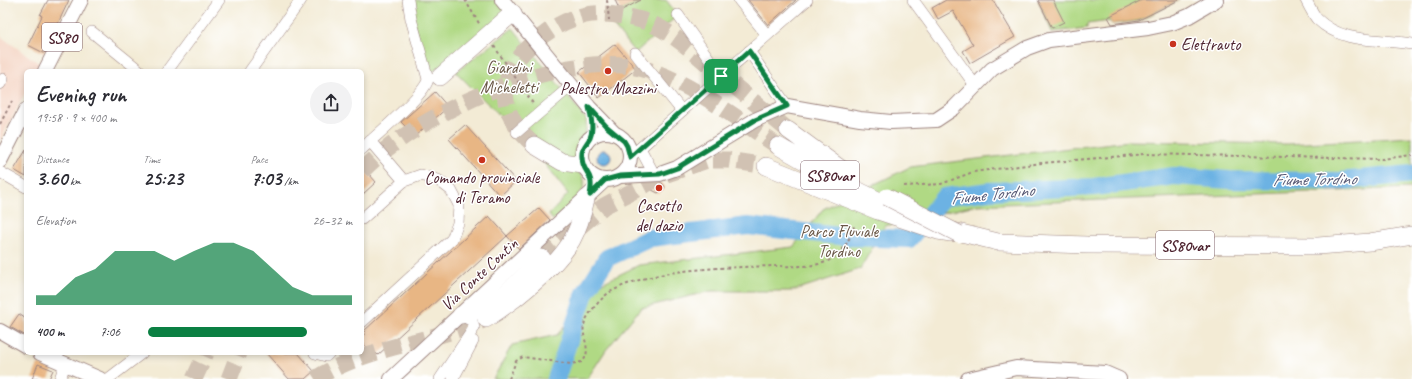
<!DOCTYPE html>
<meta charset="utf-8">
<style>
:root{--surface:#fff;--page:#f2f2f3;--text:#2b2b33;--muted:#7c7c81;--accent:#0b8043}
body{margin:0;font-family:Caveat,sans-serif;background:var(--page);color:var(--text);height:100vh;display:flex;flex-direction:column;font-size:15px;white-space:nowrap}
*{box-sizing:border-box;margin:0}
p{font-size:13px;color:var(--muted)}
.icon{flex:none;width:22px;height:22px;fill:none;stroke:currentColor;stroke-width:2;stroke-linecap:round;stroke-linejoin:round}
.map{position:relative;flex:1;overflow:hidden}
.drawer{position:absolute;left:24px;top:69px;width:340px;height:286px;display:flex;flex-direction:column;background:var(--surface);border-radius:6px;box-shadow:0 2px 6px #0003}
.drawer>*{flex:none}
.pin{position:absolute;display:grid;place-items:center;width:34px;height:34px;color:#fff;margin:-17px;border-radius:8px;box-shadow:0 2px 6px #0006}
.round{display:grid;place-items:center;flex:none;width:42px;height:42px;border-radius:21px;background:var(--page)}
.summary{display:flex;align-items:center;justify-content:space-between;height:68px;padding:0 12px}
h1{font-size:22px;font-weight:800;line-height:30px}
.figures{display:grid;grid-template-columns:repeat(3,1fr);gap:6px;height:68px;padding:4px 12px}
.figures div{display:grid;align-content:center}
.figures b{font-size:20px;font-weight:800}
.figures small{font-size:11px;font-weight:400}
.figures p{font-size:11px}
.chart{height:112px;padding:8px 12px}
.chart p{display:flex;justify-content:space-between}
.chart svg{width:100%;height:72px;margin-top:4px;fill:var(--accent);opacity:.7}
ul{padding:0 12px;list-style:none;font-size:13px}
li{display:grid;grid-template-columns:64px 48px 1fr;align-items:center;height:30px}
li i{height:10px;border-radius:5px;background:var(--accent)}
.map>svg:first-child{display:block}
</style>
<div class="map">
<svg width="1412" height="379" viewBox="0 0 1412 379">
<rect width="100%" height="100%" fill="#fff"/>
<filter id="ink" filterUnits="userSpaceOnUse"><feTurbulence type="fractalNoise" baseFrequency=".025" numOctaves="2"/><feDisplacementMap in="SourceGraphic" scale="8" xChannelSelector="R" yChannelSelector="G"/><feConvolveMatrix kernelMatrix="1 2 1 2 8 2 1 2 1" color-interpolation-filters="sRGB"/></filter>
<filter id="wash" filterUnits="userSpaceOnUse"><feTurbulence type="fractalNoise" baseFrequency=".012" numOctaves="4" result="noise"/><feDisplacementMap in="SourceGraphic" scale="16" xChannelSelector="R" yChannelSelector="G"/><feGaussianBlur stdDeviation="0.9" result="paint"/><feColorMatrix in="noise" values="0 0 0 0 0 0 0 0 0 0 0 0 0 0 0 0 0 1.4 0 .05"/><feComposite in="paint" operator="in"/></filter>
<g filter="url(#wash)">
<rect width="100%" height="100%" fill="#f3ebd5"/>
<path fill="#f4d3c1" d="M0,36L40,64L37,71H26V91L0,141Z"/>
<path fill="#b0d984" stroke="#7d7c58" d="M408,0H502L513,13L427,76Z
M641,0H666L678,15L635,53L609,20L620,11Z
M1038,0H1179L1139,21L1112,24L1110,21L1087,24V28L1052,32Z
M513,28L586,119C588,138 580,136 577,150C576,156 577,164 577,170C599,187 566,209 553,220L549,215L568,194L534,150L456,72Z
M1412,137V188L976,205L885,226L860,269L792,291H711L641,308L606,350L587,379H493L512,345L557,335L600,284L639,265L793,247L823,209L910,167L1129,141L1287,144Z"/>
<path fill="#6cb2e3" stroke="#5b6887" d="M597 157a7 7 0 1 1 14 0a7 7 0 1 1-14 0Z"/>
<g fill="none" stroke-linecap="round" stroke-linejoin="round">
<path stroke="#6cb2e3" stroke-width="18" d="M556,379L585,293L607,258L650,238L748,226L849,237L909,239L944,197L989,191L1094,187L1174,176L1229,180L1340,181L1412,174"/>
</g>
<g id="blocks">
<path fill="#e8b684" d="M48,0H69L44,53L28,45L42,16L40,15Z
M615,0H641L620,11Z
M748,0H796L768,25Z
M946,0H993L1015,37L970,63L963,51L973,45L953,11L938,19L932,8Z
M1038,0H1053L1064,22L1052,28Z
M1142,0H1179L1139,20L1112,24L1108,17Z
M615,44L636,69L599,98L579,72Z
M435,92L448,107L415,136L401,122Z
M465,125L516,181L500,196L449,139Z
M26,150V177L14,170Z
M362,166L376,182L362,195Z
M658,183H662L665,187L663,190L658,193L652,190Z
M539,208L550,220L519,249L507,236Z
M489,216L507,236L378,355L374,351L372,353L362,342V336L366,333L364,331Z
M19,314L26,319V336L10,327Z
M266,353H298L314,371L305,379H289Z
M38,364L53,370L49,379H32Z"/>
</g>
</g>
<g filter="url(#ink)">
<use href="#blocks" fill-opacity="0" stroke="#9e8580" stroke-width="1"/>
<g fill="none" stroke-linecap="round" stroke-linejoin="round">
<path stroke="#d1c2b3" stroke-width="17" stroke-dasharray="17 8" stroke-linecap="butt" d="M534,145C490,108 499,64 545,34C557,25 571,18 586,15C602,12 621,15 637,19C667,26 692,51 715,70C739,90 764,110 788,130
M362,171C416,114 556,51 635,67C683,76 737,119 778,146
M542,258L604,206L664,175L707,160H728L766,166
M194,379L206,353
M229,379L239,353
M315,379C367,346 430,343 486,319"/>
<g stroke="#9e8580" stroke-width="12">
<path id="minor" d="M739,0L767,35
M913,0L975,85
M1306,0C1309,6 1313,14 1317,19C1344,45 1379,38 1412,44
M678,15L721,76
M92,32L140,71
M749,51L787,106
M635,53L682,111
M167,71L219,0
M250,71L301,0
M0,84L3,79
M517,132L572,85
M370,141L404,181
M640,148L654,174
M362,149C375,136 426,94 428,79L411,19L408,0
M630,157L807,0
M0,172L26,187
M362,219L404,181L421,175L438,180L451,190L459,205L458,223L452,239L362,322
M315,353L326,356L329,353
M60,379L65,364
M108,379L142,353
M440,379L474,328L472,321L461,315
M453,379L473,341"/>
</g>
<g stroke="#9e8580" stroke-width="16">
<path id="major" d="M502,0L589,107L615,134
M45,71L81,0
M582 156a24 24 0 1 1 48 0a24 24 0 1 1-48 0Z
M0,161L26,110
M620,176L660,174L677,168L755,120L787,106L860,119L891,122L936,120L954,108L992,69L1027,48L1049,40L1148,28L1172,23L1189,16L1216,0
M0,331L26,346
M40,353L100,379
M391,379L605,180
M968,379L1016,368L1105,373L1119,379"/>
</g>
<g stroke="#9e8580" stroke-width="18">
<path id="highway" d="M440,77L513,13
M788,130L844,171
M534,145L562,162L583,165
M778,146L843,183L900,211
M766,166L878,211L938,231L951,233
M945,229L998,242L1087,245L1318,246L1370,242L1412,235
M461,315C494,311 519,280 542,258
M486,319C513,302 556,268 572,240C579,227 583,213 586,199"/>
</g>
<path stroke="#9e8580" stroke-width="2" stroke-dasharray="3 3" stroke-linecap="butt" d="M465,0L480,25
M607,0L609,20
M494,46L534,105
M0,124L12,101
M904,186L941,184L973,172L1042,163L1145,154L1382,159L1412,155
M509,379L516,361L523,357L571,364L582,362C593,351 581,337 584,325C586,315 602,297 610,292C656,267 721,268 773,266C789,266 816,268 830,260C845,252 849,239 855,224"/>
<use href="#minor" stroke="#fff" stroke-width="11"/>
<use href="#major" stroke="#fff" stroke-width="14"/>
<use href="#highway" stroke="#fff" stroke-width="17"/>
<g stroke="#9e8580" stroke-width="18" stroke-linecap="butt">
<path id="highway-bridge" d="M887,197L959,234"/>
</g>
<use href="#highway-bridge" stroke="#fff" stroke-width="17"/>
</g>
</g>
<g fill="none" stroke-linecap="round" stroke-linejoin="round" filter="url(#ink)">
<g stroke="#fff" stroke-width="8">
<path id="route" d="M749,51L787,106L755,120L677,168L660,174L620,176L605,180L590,195C595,171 582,174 582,157C581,149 586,145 590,138C594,129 591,117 589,107L606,126L624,141L627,146L630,157Z"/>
</g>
<use href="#route" stroke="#0b8043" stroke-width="5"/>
</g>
<g fill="#c8321e" stroke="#fff" stroke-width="1.5">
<circle cx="1173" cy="44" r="4"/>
<circle cx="608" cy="71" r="4"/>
<circle cx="482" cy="160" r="4"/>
<circle cx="659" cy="188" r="4"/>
</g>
<g text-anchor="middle" stroke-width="3" stroke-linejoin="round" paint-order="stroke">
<g fill="#fff" stroke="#80626b" stroke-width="1">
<rect x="42" y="23" width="40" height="28" rx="3"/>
<rect x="801" y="161" width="58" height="28" rx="3"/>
<rect x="1156" y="231" width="58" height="28" rx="3"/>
</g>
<g font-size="16" font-weight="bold" fill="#4a1f2b">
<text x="62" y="43">SS80</text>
<text x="830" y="181">SS80var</text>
<text x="1185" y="251">SS80var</text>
</g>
<g font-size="17" fill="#4a1f2b" stroke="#fff">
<text x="1181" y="50" text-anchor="start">Elettrauto</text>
<text x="608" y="94">Palestra Mazzini</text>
<text x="482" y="183">Comando provinciale<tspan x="482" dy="20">di Teramo</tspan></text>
<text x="659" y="211">Casotto<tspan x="659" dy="20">del dazio</tspan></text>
</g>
<g font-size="17" fill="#695746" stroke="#fff">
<text x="509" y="73">Giardini<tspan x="509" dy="20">Micheletti</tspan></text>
<text x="839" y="237">Parco Fluviale<tspan x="839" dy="20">Tordino</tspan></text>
</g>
<g font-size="17" fill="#4a1f2b" stroke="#fff">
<text transform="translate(479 274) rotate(-43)" y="6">Via Conte Contin</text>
</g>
<g font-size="18" font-style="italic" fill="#585a75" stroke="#fff">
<text transform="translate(1314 179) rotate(-1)" y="6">Fiume Tordino</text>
<text transform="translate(992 194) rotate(-6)" y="6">Fiume Tordino</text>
</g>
</g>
</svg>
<div class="pin" style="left:721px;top:76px;background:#1e9e55"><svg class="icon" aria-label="arrive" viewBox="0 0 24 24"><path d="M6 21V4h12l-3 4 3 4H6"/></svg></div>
<section class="drawer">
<div class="summary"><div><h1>Evening run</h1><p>19:58 · 9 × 400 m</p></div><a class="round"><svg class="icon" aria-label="share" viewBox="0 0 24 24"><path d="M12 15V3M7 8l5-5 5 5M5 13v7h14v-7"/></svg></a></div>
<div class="figures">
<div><p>Distance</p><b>3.60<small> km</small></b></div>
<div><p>Time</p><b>25:23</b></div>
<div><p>Pace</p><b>7:03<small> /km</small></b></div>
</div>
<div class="chart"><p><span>Elevation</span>26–32 m</p>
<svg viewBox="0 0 160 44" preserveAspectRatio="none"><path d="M0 44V38L10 38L20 27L30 22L40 11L50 11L60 11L70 17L80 11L90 6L100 6L110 11L120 22L130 33L140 38L150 38L160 38V44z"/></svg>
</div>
<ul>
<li><b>400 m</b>7:06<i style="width:78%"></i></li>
</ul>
</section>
</div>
